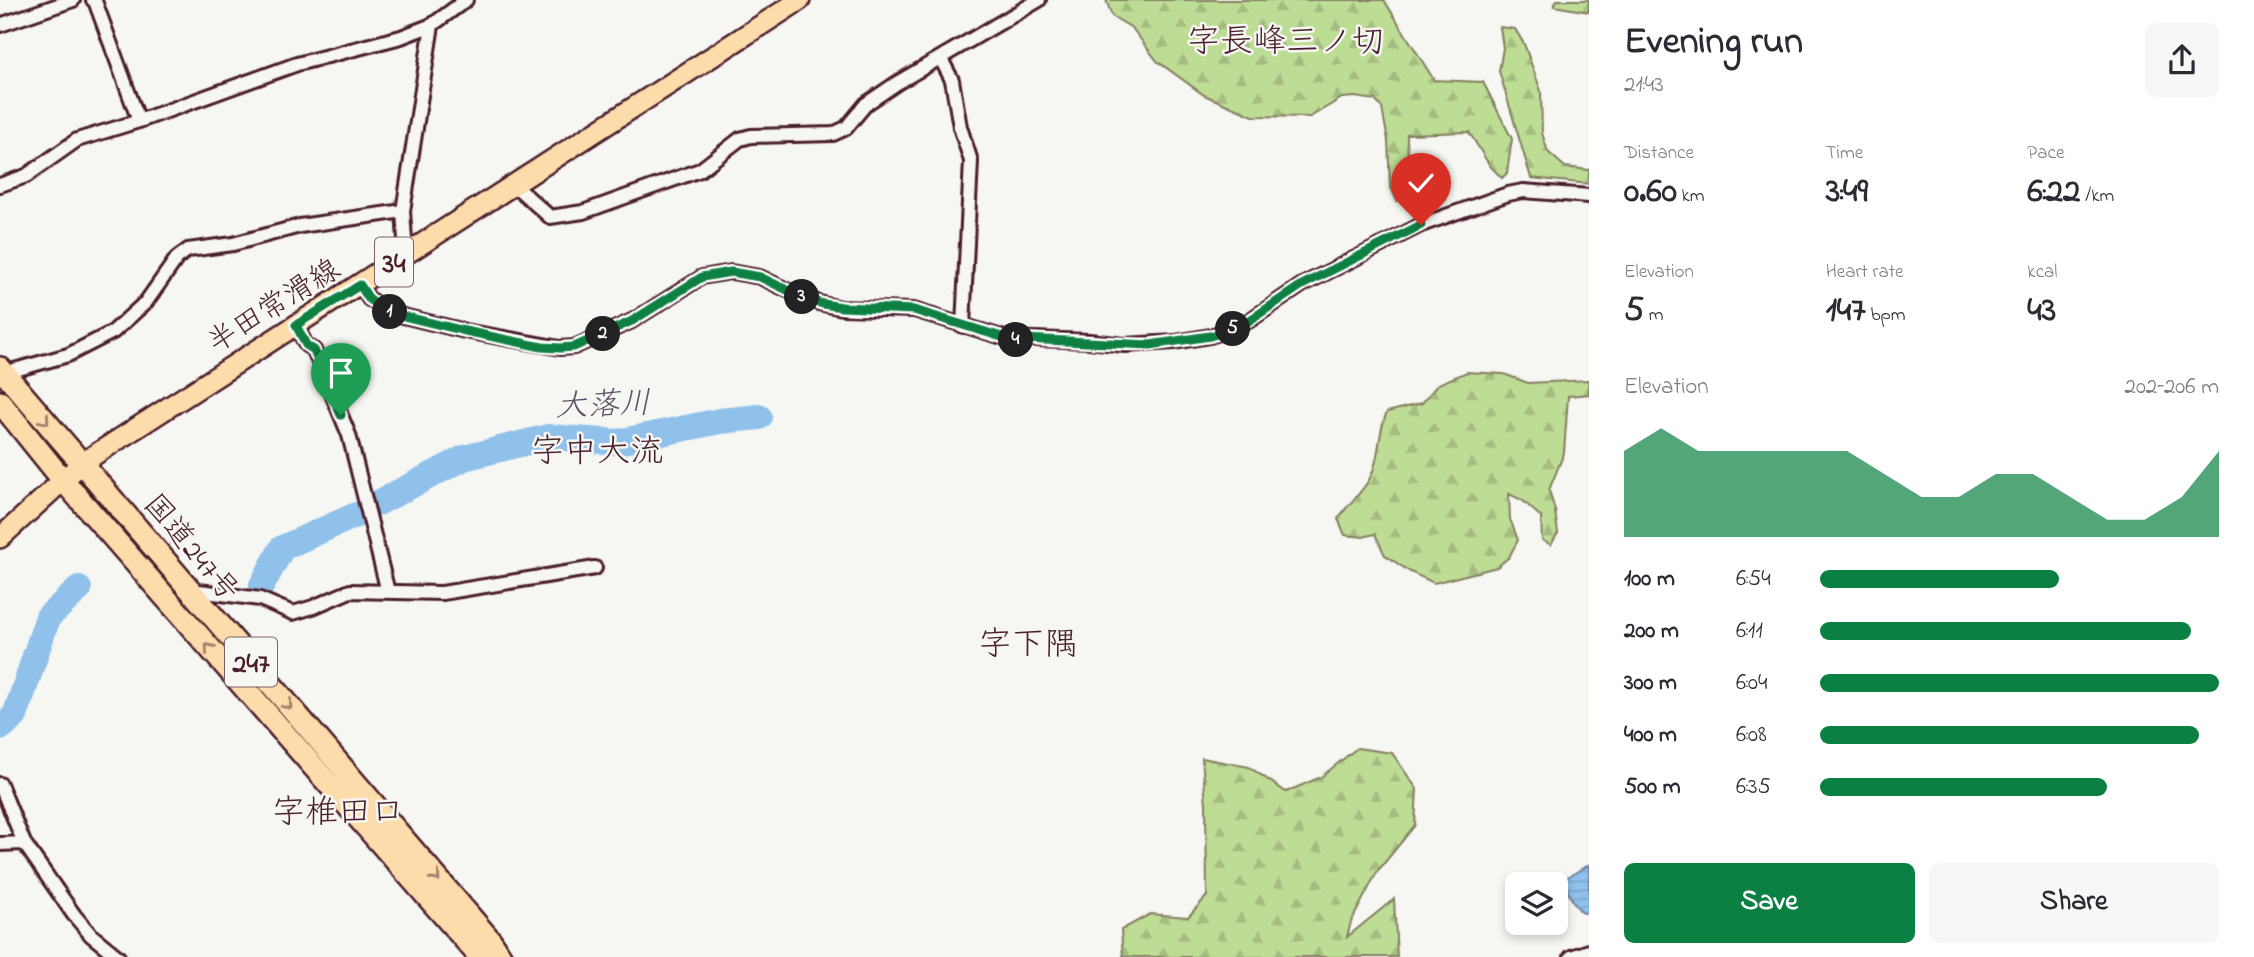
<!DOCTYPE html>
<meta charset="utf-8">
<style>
:root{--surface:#fff;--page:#f7f7f7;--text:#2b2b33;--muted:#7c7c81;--accent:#0b8043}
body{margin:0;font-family:"Indie Flower","Klee One",sans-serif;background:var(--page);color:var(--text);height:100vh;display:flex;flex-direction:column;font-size:26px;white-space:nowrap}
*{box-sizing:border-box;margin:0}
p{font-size:23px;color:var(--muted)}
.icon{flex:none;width:38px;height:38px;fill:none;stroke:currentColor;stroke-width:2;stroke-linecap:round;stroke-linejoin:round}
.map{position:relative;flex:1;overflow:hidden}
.sheet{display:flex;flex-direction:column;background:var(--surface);width:665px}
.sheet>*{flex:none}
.buttons{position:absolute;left:1505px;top:872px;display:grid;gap:14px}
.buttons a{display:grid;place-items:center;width:63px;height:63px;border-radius:10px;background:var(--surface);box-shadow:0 4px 10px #0003;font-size:35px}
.pin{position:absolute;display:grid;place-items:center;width:60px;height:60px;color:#fff;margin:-72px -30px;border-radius:50% 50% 50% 0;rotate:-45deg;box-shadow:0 0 7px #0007}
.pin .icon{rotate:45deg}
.km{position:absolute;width:35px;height:35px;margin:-18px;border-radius:50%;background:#222;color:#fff;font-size:19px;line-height:35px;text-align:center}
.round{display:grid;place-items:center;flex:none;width:74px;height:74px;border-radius:10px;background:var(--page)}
.head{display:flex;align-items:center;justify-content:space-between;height:119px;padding:0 35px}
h1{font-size:38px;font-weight:700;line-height:52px}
.figures{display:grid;grid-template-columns:repeat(3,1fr);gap:10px;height:119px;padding:7px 35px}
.figures div{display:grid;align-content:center}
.figures b{font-size:35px;font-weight:700}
.figures small{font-size:19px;font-weight:400}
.figures p{font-size:19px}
.chart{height:196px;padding:14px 35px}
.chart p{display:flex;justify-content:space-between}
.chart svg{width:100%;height:126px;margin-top:7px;fill:var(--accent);opacity:.7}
.button{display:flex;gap:14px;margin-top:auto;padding:14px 35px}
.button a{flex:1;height:80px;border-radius:10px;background:var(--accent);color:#fff;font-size:28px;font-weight:700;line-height:80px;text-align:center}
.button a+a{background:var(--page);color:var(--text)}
ul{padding:0 35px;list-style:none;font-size:23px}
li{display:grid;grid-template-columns:112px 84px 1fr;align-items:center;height:52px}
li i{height:18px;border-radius:9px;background:var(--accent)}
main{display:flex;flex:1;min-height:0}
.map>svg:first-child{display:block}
</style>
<main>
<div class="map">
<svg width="1589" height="957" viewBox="0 0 1589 957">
<defs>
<pattern id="forest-firs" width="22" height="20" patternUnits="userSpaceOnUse" patternTransform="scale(1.75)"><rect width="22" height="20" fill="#bddc94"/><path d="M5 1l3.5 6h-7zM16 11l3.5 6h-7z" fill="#a4bc80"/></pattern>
<pattern id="water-rules" width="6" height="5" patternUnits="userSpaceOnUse" patternTransform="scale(1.75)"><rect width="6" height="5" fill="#8fc1eb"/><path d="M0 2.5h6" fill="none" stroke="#7da5ca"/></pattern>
</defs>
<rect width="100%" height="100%" fill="#f6f6f2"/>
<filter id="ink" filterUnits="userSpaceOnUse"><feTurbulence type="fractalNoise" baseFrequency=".0143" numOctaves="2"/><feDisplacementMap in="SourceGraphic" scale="14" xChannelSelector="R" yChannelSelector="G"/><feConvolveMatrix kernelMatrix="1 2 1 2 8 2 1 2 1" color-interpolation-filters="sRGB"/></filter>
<g filter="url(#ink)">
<path fill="url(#forest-firs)" stroke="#847e60" stroke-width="2" d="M1106,0H1384L1434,80L1483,82L1512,139L1507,173L1502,178L1490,166L1469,132L1407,134C1407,163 1414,174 1397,201L1390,186L1388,141L1382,108L1375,100L1355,97L1342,98L1310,117L1253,116L1204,95L1157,61L1132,28L1112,16Z
M1557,0H1589V12L1554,6Z
M1500,27L1515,29L1524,44L1541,91L1542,133L1548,152L1565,167L1589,170V184L1531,178L1499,71L1503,48Z
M1467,372L1504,374L1528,383L1589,380V394L1568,396L1564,453L1549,490L1555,511L1558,533L1551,545L1542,540L1541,517L1522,500L1509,494L1510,519L1518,540L1509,557L1497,567L1434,583L1410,572L1385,555L1375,534L1363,537L1345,535L1338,519C1347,505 1363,492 1370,478C1381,457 1377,433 1387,412L1422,403L1438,384Z
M1357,748L1392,753L1417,789L1415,825L1377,872L1351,922L1347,937L1394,899L1397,957H1123L1121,930L1150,914L1188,917L1207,896L1206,804L1202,758L1249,767L1286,792L1321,777Z"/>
<path fill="url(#water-rules)" stroke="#73809e" stroke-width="2" d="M1589,865V912L1583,913C1574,906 1566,890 1564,879Z"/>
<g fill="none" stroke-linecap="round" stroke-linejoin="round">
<path stroke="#8fc1eb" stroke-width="26" d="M378,503L464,458L548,437L618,442L720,421L759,417
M262,585L282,548L356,515
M0,728L15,716L48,617L79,589"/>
<g stroke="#4a1f2b" stroke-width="18">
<path id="street" d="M93,0L95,1L139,121
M0,25L73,0
M941,59L952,80L960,127L971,161L963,326
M513,184L550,217L583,212L700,170L740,139L751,136L833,134L846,128L866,104L897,83L1039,0
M0,185L26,176L77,140L139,121L297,64L401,37L432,25L466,0
M406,254L403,211L432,25
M360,285L369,299L391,313L465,331L560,348L574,347L632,321L702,277L731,272L760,277L806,299L823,304L842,308L914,310L1005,338L1089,341L1125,345L1175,342L1210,336L1231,329L1250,320L1302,285L1421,225L1508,194L1523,191L1589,196
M296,325L306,345L314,350L349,435L388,592
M4,373L68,355L113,332L146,302L177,258L188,250L233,244L300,226L403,211
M193,594L199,591L260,599L293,613L313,607L350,591L442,593L595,568
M0,784L24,843L74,915L91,935L118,957
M0,844L24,843
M1571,957L1589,951"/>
</g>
<g stroke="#4a1f2b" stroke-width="24">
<path id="primary" d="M0,538L82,463L800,0"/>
</g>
<g stroke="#4a1f2b" stroke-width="26">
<path id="highway" d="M0,368L491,941L501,957
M0,402L62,479L480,957"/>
</g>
<use href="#street" stroke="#f6f6f2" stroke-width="12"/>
<use href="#primary" stroke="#fddcac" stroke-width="19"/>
<use href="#highway" stroke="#fddcac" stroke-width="21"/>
</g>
<defs><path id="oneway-chevron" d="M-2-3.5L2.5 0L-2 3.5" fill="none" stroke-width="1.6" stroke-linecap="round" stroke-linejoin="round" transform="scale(1.75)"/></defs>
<g stroke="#a47e6c">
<use href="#oneway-chevron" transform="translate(45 420) rotate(49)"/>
<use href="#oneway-chevron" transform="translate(209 648) rotate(-131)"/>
<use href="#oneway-chevron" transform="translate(288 705) rotate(49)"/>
<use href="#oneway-chevron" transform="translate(436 877) rotate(49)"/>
</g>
</g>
<g fill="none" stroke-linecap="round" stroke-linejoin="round" filter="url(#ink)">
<g stroke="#fff" stroke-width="14">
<path id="route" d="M341,415L314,350L306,345L296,325L360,285L369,299L391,313L465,331L542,347L560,348L574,347L632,321L702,277L731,272L760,277L806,299L823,304L842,307L914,310L1005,338L1150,345L1210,336L1231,330L1250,320L1302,285L1421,225"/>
</g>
<use href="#route" stroke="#0b8043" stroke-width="9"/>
</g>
<g text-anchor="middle" stroke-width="5" stroke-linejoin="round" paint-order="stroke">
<g fill="#f6f6f2" stroke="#7e6067" stroke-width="2">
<rect x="375" y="237.5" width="38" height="49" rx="5"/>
<rect x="225" y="637.5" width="52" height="49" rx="5"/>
</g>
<g font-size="28" font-weight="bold" fill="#4a1f2b">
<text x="394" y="272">34</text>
<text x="251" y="672">247</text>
</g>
<g font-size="30" fill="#4a1f2b" stroke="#f6f6f2">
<text transform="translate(273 305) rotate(-32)" y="10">半田常滑線</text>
<text transform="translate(192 547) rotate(50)" y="10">国道247号</text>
</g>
<g font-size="32" font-style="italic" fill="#5f5065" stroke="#f6f6f2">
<text transform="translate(603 403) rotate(-2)" y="11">大落川</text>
</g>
<g font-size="33" fill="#4a1f2b" stroke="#f6f6f2">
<text x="1286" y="51">字長峰三ノ切</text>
<text x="597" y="461">字中大流</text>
<text x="1028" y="654">字下隅</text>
<text x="338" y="822">字椎田口</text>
</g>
</g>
</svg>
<div class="buttons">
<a><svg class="icon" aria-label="layers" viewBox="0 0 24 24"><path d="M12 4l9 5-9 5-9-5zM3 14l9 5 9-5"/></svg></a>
</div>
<div class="pin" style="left:341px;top:415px;background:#1e9e55"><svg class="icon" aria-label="arrive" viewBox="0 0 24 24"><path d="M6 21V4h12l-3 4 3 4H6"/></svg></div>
<div class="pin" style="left:1421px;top:225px;background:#d93025"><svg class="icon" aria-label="check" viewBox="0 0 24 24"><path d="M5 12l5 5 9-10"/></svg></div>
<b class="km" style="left:390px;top:312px">1</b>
<b class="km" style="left:603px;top:334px">2</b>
<b class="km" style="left:802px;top:297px">3</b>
<b class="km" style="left:1016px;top:340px">4</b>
<b class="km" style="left:1233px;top:329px">5</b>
</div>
<section class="sheet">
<div class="head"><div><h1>Evening run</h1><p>21:43</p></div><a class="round"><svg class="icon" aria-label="share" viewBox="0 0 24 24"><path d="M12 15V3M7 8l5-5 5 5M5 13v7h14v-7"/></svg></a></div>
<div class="figures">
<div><p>Distance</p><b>0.60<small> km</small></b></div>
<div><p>Time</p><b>3:49</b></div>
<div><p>Pace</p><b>6:22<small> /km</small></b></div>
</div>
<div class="figures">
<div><p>Elevation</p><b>5<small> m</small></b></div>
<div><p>Heart rate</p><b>147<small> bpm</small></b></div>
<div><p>kcal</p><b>43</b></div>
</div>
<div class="chart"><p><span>Elevation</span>202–206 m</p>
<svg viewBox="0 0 160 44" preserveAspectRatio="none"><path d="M0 44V14L10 6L20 14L30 14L40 14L50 14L60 14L70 22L80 30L90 30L100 22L110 22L120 30L130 38L140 38L150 30L160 14V44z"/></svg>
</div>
<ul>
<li><b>100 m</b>6:54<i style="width:60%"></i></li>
<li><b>200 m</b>6:11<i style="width:93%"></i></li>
<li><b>300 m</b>6:04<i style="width:100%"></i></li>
<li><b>400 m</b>6:08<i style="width:95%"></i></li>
<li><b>500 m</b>6:35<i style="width:72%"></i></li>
</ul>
<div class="button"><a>Save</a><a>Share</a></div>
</section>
</main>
